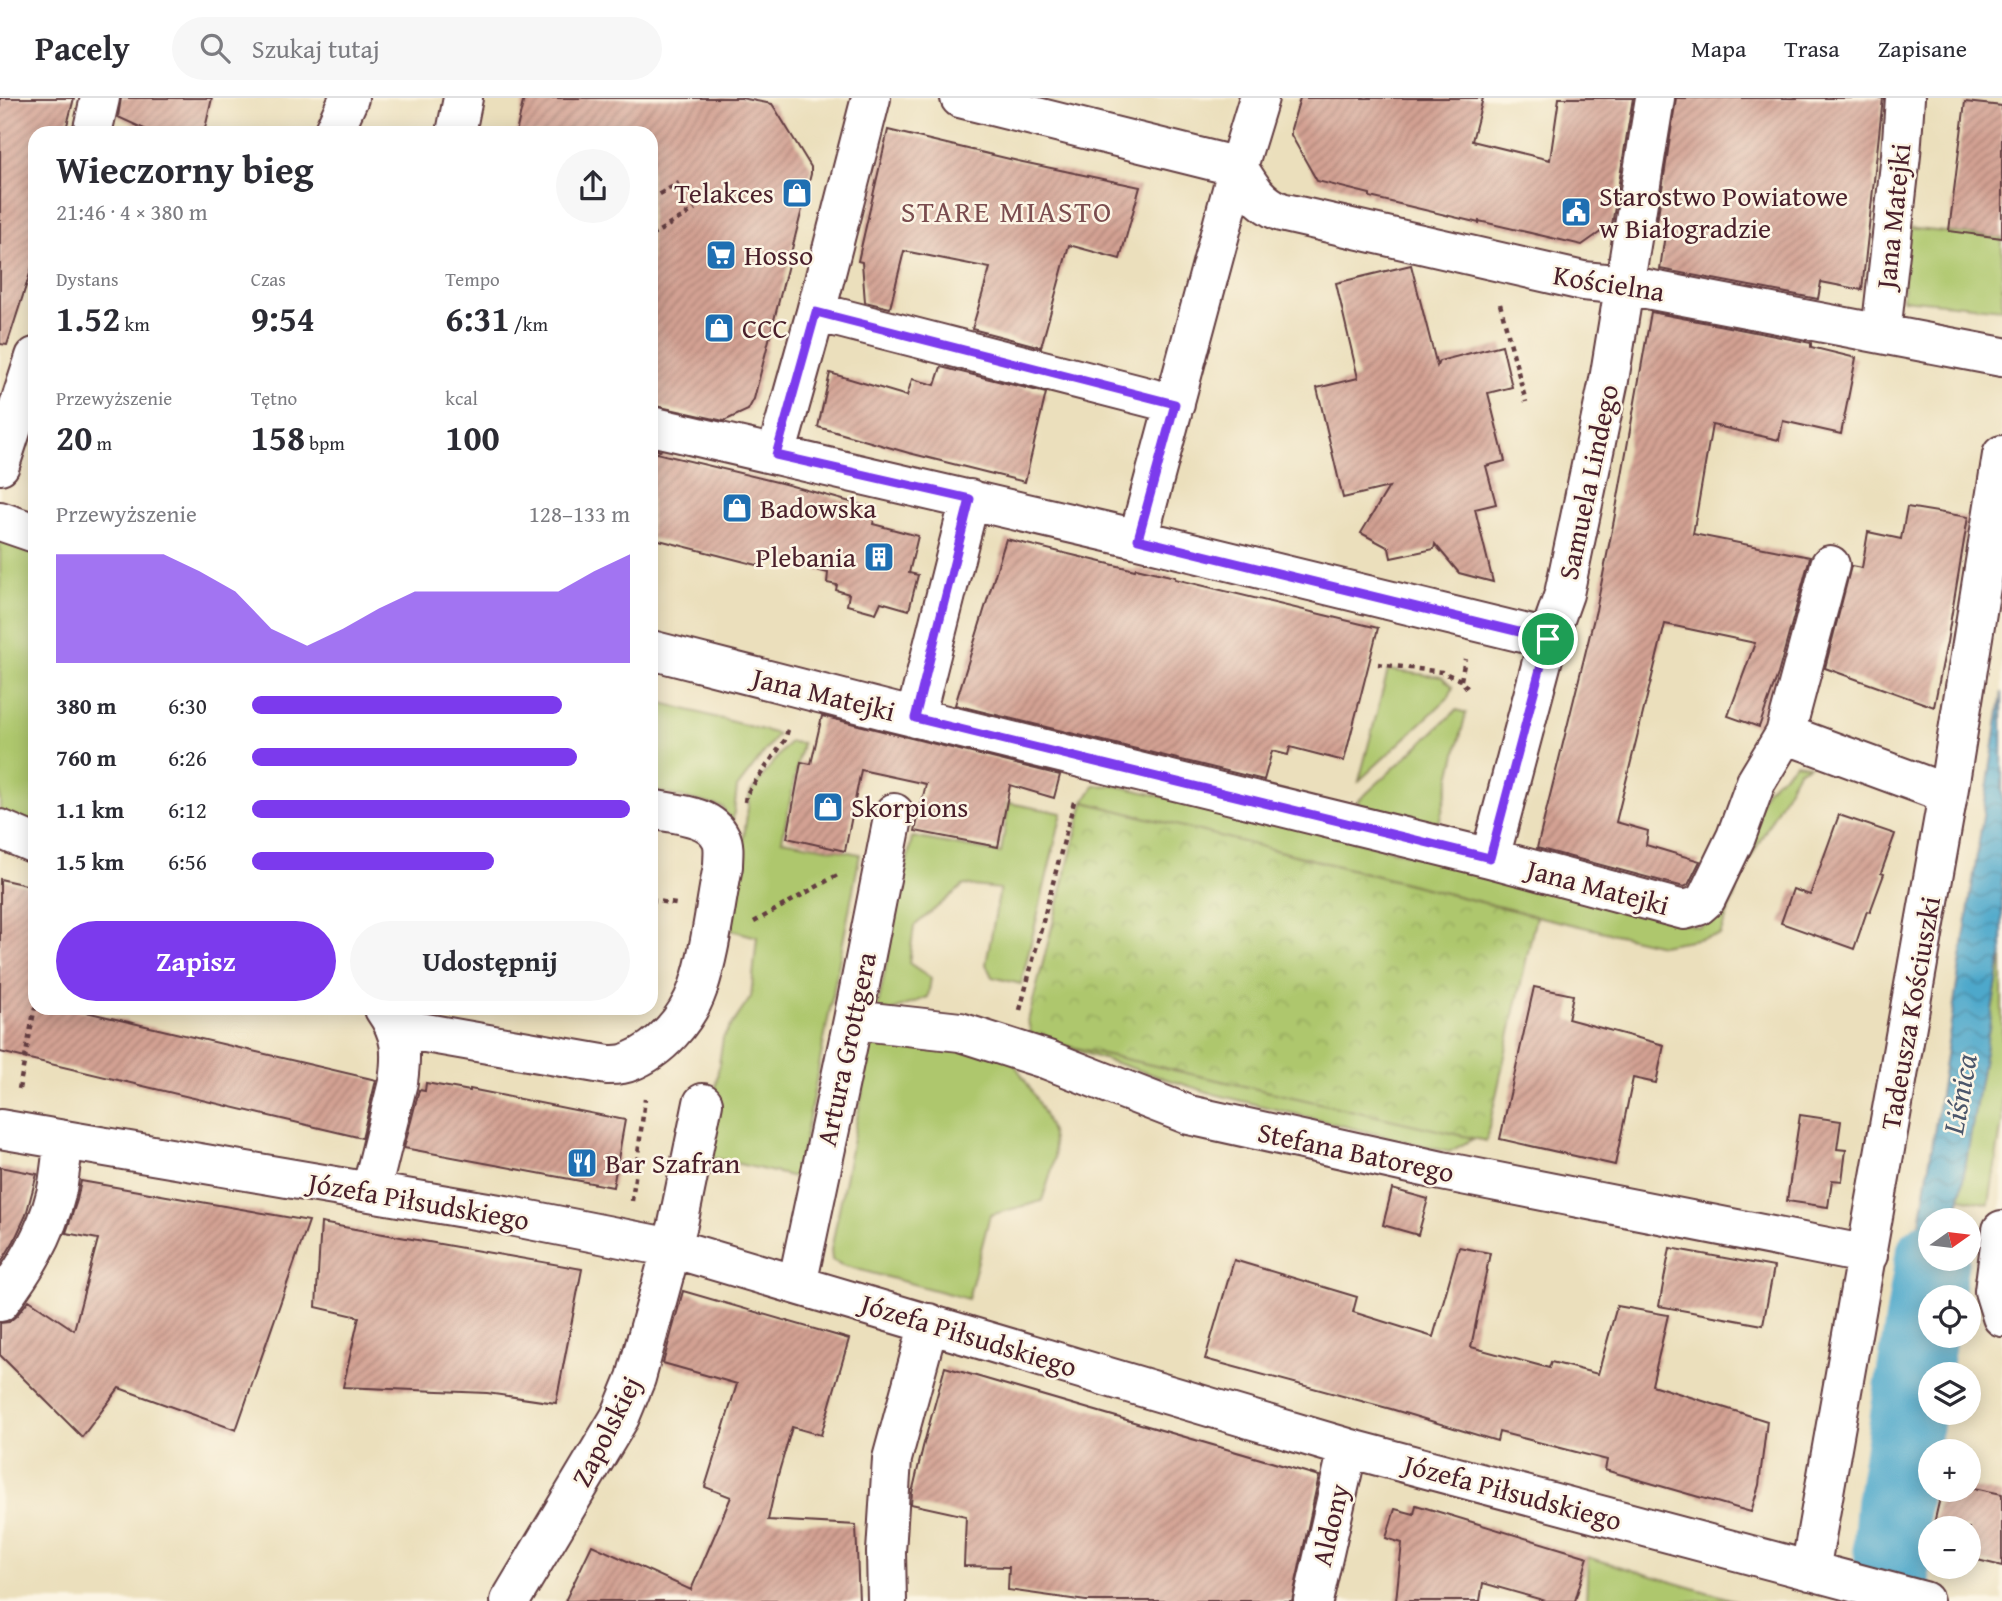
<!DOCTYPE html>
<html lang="pl">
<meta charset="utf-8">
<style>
:root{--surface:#fff;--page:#f7f7f7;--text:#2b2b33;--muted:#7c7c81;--line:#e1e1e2;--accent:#7c3aed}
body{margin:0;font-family:"Gentium Book Plus",serif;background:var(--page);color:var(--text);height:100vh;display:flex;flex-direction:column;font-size:26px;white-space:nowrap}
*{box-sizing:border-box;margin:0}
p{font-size:23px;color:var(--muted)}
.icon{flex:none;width:38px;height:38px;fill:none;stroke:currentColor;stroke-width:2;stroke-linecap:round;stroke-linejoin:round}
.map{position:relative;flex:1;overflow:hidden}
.side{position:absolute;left:28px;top:28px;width:630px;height:889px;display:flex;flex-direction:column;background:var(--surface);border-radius:21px;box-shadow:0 4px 18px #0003}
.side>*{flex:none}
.needle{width:46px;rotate:76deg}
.controls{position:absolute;left:1918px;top:1110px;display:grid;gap:14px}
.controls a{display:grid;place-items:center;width:63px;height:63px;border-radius:50%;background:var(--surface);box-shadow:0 4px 18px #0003;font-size:35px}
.pin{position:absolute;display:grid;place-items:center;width:60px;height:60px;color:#fff;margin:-30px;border:4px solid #fff;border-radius:50%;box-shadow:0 2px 7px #0007}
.round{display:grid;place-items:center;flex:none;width:74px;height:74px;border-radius:37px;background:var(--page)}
.head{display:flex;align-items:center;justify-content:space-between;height:119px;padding:0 28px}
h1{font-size:38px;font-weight:800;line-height:52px}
.metrics{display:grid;grid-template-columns:repeat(3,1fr);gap:10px;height:119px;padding:7px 28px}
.metrics div{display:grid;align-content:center}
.metrics b{font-size:35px;font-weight:800}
.metrics small{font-size:19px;font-weight:400}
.metrics p{font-size:19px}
.chart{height:196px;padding:14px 28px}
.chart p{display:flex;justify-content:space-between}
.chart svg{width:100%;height:126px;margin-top:7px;fill:var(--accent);opacity:.7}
.cta{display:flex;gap:14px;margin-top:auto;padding:14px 28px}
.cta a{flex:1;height:80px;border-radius:42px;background:var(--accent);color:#fff;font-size:28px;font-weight:800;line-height:80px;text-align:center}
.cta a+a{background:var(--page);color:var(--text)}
ul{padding:0 28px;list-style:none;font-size:23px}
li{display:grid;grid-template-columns:112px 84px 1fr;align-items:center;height:52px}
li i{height:18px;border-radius:9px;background:var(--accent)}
header{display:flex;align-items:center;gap:42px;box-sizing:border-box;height:98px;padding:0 35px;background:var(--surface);border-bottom:2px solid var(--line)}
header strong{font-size:33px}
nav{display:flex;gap:38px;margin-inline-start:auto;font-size:24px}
.search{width:490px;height:63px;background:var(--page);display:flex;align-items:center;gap:18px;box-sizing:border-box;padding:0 24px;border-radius:38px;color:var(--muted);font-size:26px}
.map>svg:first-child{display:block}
</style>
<header>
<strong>Pacely</strong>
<div class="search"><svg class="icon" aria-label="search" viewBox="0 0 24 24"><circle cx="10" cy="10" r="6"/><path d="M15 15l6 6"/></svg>Szukaj tutaj</div>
<nav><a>Mapa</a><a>Trasa</a><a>Zapisane</a></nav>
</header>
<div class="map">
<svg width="2002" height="1503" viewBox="0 0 2002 1503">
<defs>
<pattern id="park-crowns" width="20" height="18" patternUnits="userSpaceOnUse" patternTransform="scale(1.75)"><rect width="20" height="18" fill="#aec76d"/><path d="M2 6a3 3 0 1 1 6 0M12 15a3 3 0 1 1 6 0" fill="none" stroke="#97aa5f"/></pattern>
<pattern id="water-waves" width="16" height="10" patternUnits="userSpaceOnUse" patternTransform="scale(1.75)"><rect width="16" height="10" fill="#4da8cb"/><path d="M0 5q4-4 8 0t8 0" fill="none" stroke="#4288a5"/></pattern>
<pattern id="building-hatch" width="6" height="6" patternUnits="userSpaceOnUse" patternTransform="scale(1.75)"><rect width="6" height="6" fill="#d3a193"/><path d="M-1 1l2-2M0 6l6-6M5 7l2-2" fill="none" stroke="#ad8378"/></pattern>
</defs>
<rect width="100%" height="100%" fill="#fcf5e5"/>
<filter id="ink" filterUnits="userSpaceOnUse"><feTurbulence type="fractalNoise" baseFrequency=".0143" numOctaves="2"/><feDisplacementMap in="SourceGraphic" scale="14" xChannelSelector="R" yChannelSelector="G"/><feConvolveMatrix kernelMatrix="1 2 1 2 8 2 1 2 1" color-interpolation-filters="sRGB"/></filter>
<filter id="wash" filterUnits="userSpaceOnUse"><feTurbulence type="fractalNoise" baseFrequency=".00686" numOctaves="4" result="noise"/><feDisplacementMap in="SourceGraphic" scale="28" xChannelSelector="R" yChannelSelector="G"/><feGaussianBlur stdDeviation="1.57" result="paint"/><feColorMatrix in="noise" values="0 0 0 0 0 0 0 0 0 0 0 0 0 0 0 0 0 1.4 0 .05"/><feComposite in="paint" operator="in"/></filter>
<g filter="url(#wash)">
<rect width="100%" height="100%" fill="#ebdfbc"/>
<path fill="#aec76d" stroke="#7c734c" stroke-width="2" d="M1907,130L2002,140V211L1903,201Z
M35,420V730L0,715V443Z
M1388,572L1442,579L1453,589L1449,599L1359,683Z
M651,602L778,636L737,690L732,729L723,709L651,692Z
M1457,612L1466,615L1438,729L1361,714L1356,705Z
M789,644L802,645L782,742L860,756L804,1045L795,1079L705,1058L723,940L751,899L757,839L731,832L750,695Z
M1796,665L1809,667L1798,673L1743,774L1720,837L1661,847L1536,818L1084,704L1094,688L1113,687L1348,741L1699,829L1709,823L1766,692Z
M1009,705L1062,715L1021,886L992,879L986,866L1000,791L964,787L914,828L909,865L931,880L928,899L892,913L877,912L912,739L1001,755Z
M2002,854V1024L1989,1106L1960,1100Z
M873,940L1009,958C1026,983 1058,1029 1054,1061C1052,1075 1046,1089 1042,1103L990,1117L968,1201L842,1167L832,1162L831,1152Z
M1046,943L1475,1040L1449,1054L1214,996Z
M1588,1459L1737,1503H1586Z"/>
<path fill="url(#park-crowns)" stroke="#7c734c" stroke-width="2" d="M1084,704L1536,818L1486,1043L1046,943L1031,936L1028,923Z"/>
<path fill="url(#water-waves)" stroke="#4c647b" stroke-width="2" d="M2002,594V854L1956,1122H1930V1160H1950L1943,1199H1930V1237H1937C1929,1282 1922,1327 1915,1373C1911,1402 1905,1431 1912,1460L1876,1449L1871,1445Z"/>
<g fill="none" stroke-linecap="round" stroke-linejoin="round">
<path stroke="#4da8cb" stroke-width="74" d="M1895,1503L1890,1443L1893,1407L1932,1160"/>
</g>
<g id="blocks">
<path fill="url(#building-hatch)" d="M0,0H74L65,35H35V160L7,247L0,246Z
M121,0H212L204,35H153L118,19Z
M524,0H741L772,6L776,12L811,69V76L754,301L748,312L724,323L651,307V35H516Z
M1300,0H1483L1472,43L1550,62L1559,0H1633L1611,133H1602L1582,147L1479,123V125L1370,99V96L1317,83L1291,37V31Z
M1676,0H1883L1862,192L1821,184L1818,201L1660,171L1666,130H1656Z
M1965,4L2002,8V140L1949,133Z
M888,32L1018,63L1140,89L1120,161L1069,147L1041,249L972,231L990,170L904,153L890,210L865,204L862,164L858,163Z
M1411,167L1437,268L1439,263L1502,247L1512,289L1488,295L1505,363L1486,368L1496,406L1475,411L1493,484L1459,475L1435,446L1434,451L1391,460L1389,450L1361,435L1389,389L1343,400L1317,290L1358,280L1336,185Z
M1651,214L1811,245V249L1856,260L1841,336L1783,323L1779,342L1712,327L1693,436L1810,459L1778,576L1759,629L1728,618L1755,545L1665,526L1616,724L1648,733L1646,747L1700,763L1688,787L1684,789L1537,750L1596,512L1614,422Z
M941,269L1046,295L1025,384L909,355L818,329L830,275L907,298L912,281L935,287Z
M651,350L660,353L656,355L781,385L876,411L873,426L918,438L909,475L918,477L909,512L881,504L876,515L847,507L849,496L836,492L837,487L827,485L828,475L763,458L761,468L651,440Z
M1907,409L1968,419L1947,544L1934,609L1825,570L1851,468L1862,470L1868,434L1901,441Z
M1006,441L1135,472L1136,470L1175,479V481L1378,530L1344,663L1290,649L1288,657L1272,653L1264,682L955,607Z
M822,618L1060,677L1054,700L1010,687L998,749L915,733L926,686L861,672L845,753L787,740L801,664L811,666Z
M1839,717L1895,736L1881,775L1884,776L1870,814L1867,813L1854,851L1781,825L1793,791L1810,797Z
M0,781L35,789V910H69L376,982L362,1040L0,954Z
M1534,889L1573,897L1568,921L1664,947L1656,985L1633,980L1615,1067L1500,1041Z
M426,985L470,993V991L625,1022L613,1089L404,1050L419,992L425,993Z
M1800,1017L1841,1023L1837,1051L1846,1052L1842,1083L1832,1082L1828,1109L1787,1103Z
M0,1069L37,1076L26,1117L14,1143L0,1166Z
M81,1083L309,1123L236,1332L119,1290L82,1339L0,1257V1225L9,1224L17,1217L29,1202L74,1232L98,1141L66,1135L77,1102Z
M1392,1091L1428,1101L1418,1137L1383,1127Z
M321,1125L582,1171L556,1305L487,1295L343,1289L359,1219L316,1209Z
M1459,1149L1490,1155L1471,1249L1549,1270L1551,1264L1598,1276L1617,1208L1668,1217L1652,1287L1767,1323L1759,1387L1751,1414L1605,1372L1607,1362L1499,1334L1497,1343L1391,1311L1205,1261L1234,1162L1357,1199L1353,1214L1433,1239Z
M1670,1150L1774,1169L1763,1227L1659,1208Z
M683,1193L849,1241L821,1337L792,1329L778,1377L768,1422L856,1427L859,1503H565L592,1447L691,1492L731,1399L705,1389L737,1286L663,1265Z
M945,1269L1319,1378L1292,1503H1086L1008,1492L1009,1469L964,1468L966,1418L911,1406L912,1395L923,1349Z
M1969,1389L2002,1396V1468L1969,1460V1430H1933L1942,1391H1969Z
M1416,1407L1588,1459L1575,1503H1546L1483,1485L1480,1503H1396L1402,1445L1386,1440L1395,1411L1414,1416Z"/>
</g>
</g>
<g filter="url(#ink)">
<use href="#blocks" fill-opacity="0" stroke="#623c41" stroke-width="2"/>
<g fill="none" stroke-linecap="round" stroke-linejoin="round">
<g stroke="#623c41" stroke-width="42">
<path id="minor" d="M960,0L1238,69
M92,35L100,0
M333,35L349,0
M456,35L463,0
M1238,69C1250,89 1259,105 1281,114L1583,183L1626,187L2002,259
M816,214L1175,306
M1881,235L1901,57L1905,0
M651,328L1138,441L1548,541
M776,357L816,214L871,0
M0,367L35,259
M0,423L35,435
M1138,441L1238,69L1259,0
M651,552L893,614L1490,760L1684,812L1698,808L1706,801L1736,739L1756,684L1785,636L1830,467
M915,620L970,401
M1785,636L1948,696
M0,731L35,746
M1490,760L1548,541L1564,496L1609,282L1655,0
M853,922L960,934L1048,962L1189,1017L1442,1073L1868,1157
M397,930L608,967C615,967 623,967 629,964C660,952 687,922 698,890C711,851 715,808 723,768C723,759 725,748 721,740C710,716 673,716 651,711
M0,1031L505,1117L672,1150L1348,1350L1924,1503
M371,1093L398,984C402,955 402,936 384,911
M2002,1132L1994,1193L2002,1219
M797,1187L853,922L894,715
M0,1204C25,1171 46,1137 56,1096C60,1079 61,1060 64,1042
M1810,1473L1948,696L2002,357
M510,1503L620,1319L636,1280L678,1126L703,1005
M887,1503L886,1454L892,1361L929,1225
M1313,1503L1348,1350"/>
</g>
<path stroke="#623c41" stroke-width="4.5" stroke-dasharray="5 5" stroke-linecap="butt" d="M651,101L679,85
M651,138L695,111
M1500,206L1526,304
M1378,566L1442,574L1461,582L1468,591
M1461,582L1465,561
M745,704L746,697L785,642L789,628
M651,802L676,806
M754,824L841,775
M1020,912L1075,700
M19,991L35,909
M632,1103L645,1001"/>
<use href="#minor" stroke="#fff" stroke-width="38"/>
</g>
</g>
<g fill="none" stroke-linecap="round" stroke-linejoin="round" filter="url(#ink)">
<g stroke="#fff" stroke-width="14">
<path id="route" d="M816,214L1175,306L1138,441L1548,541L1490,760L915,620L970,401L776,357Z"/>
</g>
<use href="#route" stroke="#7c3aed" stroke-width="9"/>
</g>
<defs>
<g id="shop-square" transform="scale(1.575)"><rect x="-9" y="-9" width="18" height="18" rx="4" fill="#1f6fb2" stroke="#fcf5e5"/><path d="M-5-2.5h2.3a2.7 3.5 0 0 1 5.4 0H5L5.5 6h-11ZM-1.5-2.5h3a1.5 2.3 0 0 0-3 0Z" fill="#fff"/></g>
<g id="civic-square" transform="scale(1.575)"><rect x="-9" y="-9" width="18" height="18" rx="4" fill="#1f6fb2" stroke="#fcf5e5"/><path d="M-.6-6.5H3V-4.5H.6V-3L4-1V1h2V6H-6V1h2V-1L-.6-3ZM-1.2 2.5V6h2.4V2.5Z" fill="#fff"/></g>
<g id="supermarket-square" transform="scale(1.575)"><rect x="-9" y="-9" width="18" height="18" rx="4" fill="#1f6fb2" stroke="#fcf5e5"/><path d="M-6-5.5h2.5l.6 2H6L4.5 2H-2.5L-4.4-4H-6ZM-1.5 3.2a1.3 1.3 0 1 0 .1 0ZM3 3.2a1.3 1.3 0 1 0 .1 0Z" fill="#fff"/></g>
<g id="building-square" transform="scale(1.575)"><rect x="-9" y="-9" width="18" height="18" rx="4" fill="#1f6fb2" stroke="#fcf5e5"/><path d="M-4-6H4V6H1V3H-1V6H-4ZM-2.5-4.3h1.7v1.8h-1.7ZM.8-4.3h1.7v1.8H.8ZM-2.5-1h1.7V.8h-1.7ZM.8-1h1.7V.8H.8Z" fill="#fff"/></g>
<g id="restaurant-square" transform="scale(1.575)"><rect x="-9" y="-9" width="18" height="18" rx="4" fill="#1f6fb2" stroke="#fcf5e5"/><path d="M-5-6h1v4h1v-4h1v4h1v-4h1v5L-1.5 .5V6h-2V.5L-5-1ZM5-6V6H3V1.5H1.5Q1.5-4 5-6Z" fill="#fff"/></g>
</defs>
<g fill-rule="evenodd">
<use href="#shop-square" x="797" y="95"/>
<use href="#civic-square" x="1576" y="114"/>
<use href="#supermarket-square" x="721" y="157"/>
<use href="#shop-square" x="719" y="230"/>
<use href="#shop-square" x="737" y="410"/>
<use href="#building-square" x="879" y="459"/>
<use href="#shop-square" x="828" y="709"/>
<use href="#restaurant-square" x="582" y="1065"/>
</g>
<g text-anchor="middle" stroke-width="5" stroke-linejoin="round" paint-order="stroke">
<g font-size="28" fill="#4a1f2b" stroke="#fcf5e5" text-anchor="start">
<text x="774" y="105" text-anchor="end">Telakces</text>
<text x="1599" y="108">Starostwo Powiatowe<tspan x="1599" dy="32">w Białogradzie</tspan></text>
<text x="744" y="167">Hosso</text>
<text x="742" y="240">CCC</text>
<text x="760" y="420">Badowska</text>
<text x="856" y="469" text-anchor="end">Plebania</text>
<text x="851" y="719">Skorpions</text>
<text x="605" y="1075">Bar Szafran</text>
</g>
<g font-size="28" fill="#4a1f2b" stroke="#fcf5e5">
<text transform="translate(1893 118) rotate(-84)" y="10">Jana Matejki</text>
<text transform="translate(1609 185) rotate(9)" y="10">Kościelna</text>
<text transform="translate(1588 384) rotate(-78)" y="10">Samuela Lindego</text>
<text transform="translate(824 596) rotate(14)" y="10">Jana Matejki</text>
<text transform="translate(1598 789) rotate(15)" y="10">Jana Matejki</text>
<text transform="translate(1910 915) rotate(-80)" y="10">Tadeusza Kościuszki</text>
<text transform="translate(846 951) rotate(-78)" y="10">Artura Grottgera</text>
<text transform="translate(1356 1054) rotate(12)" y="10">Stefana Batorego</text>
<text transform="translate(419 1103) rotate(10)" y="10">Józefa Piłsudskiego</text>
<text transform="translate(969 1237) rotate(17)" y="10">Józefa Piłsudskiego</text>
<text transform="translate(606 1333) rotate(-63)" y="10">Zapolskiej</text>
<text transform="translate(1513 1394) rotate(15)" y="10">Józefa Piłsudskiego</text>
<text transform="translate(1330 1427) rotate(-77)" y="10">Aldony</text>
</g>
<g font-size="30" letter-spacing="2" fill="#7a4c4f" stroke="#fcf5e5">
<text x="1007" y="124">STARE MIASTO</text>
</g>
<g font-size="30" font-style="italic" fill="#4b566b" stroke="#fcf5e5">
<text transform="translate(1960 996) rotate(-80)" y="10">Liśnica</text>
</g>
</g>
</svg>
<div class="controls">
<a><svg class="needle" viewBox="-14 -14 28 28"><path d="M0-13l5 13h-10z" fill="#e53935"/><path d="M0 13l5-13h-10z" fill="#7c7c81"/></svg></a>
<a><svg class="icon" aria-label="locate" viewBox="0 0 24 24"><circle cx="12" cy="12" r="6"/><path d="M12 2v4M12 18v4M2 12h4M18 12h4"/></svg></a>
<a><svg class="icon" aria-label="layers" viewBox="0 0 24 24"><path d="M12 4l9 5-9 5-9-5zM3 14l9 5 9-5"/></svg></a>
<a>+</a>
<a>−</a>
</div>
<div class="pin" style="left:1548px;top:541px;background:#1e9e55"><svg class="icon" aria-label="arrive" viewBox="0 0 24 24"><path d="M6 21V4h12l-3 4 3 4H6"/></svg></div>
<section class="side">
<div class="head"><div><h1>Wieczorny bieg</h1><p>21:46 · 4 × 380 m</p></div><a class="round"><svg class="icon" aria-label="share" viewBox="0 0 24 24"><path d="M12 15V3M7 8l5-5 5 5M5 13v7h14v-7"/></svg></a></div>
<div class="metrics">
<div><p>Dystans</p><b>1.52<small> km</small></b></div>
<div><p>Czas</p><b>9:54</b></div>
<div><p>Tempo</p><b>6:31<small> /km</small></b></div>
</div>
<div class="metrics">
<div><p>Przewyższenie</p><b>20<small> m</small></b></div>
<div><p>Tętno</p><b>158<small> bpm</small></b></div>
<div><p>kcal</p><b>100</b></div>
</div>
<div class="chart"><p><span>Przewyższenie</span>128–133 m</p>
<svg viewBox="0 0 160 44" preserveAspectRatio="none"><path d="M0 44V6L10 6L20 6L30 6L40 12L50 19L60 32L70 38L80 32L90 25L100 19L110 19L120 19L130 19L140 19L150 12L160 6V44z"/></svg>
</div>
<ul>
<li><b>380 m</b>6:30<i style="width:82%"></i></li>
<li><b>760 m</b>6:26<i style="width:86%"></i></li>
<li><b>1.1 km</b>6:12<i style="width:100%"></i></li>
<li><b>1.5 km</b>6:56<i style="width:64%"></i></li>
</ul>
<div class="cta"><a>Zapisz</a><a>Udostępnij</a></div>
</section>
</div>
